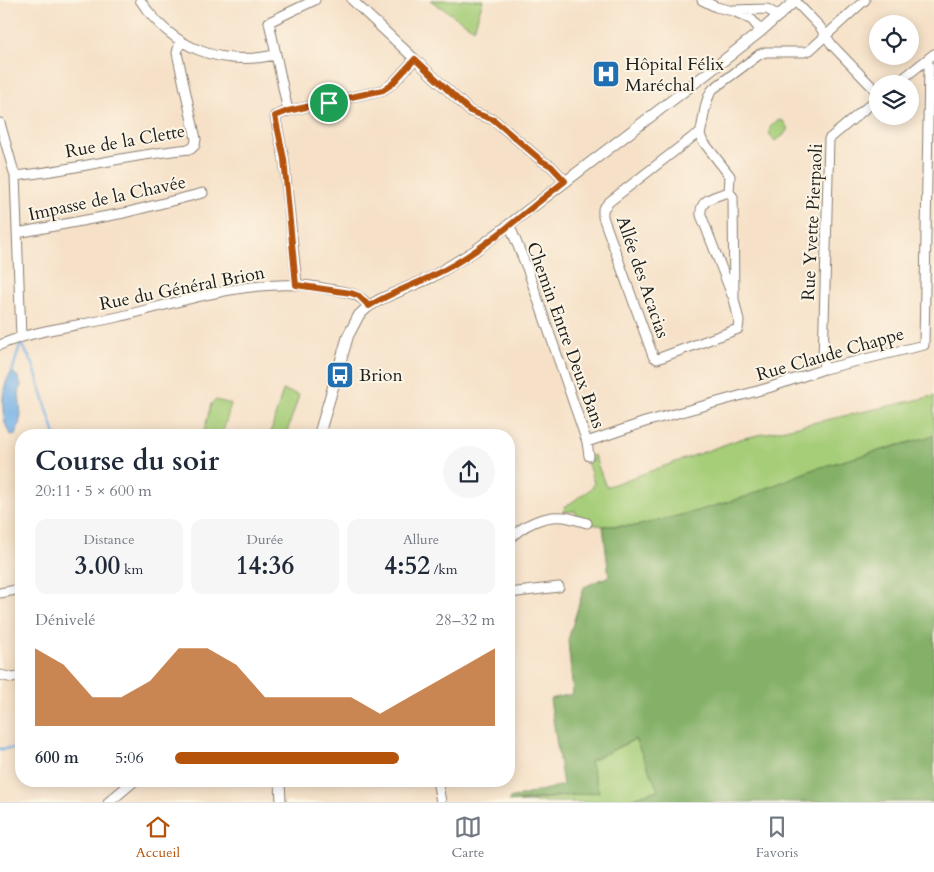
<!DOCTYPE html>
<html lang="fr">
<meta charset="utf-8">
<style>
:root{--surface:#fff;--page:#f6f6f7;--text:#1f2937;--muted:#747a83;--line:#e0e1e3;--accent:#b45309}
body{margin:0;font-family:Cardo,serif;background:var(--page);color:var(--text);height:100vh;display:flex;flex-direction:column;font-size:19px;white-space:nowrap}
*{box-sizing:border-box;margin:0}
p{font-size:16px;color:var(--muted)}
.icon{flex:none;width:28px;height:28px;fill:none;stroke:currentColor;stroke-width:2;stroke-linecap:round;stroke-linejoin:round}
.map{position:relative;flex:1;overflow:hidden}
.details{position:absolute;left:15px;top:429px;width:500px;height:358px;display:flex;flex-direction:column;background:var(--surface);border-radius:20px;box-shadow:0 2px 12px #0003}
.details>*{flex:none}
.fabs{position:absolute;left:869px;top:15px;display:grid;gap:10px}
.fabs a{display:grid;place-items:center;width:50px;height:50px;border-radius:50%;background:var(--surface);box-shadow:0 2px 12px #0003;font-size:25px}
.pin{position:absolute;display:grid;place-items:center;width:42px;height:42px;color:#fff;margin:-21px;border:2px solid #fff;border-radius:50%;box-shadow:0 1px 5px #0007}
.round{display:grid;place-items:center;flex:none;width:52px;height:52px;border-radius:26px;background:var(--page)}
.summary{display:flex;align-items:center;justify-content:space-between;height:85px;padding:0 20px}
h1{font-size:28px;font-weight:700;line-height:38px}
.stats{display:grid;grid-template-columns:repeat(3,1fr);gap:8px;height:85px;padding:5px 20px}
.stats div{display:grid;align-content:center;border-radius:12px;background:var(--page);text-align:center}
.stats b{font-size:25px;font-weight:700}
.stats small{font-size:14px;font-weight:400}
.stats p{font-size:14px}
.chart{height:140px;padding:10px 20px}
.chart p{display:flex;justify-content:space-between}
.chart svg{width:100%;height:90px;margin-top:5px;fill:var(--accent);opacity:.7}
ul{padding:0 20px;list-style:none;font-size:16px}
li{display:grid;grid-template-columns:80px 60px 1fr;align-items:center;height:38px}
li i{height:12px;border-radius:6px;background:var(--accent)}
.tab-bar{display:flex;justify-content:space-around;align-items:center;height:70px;border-top:1px solid var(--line);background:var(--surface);font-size:14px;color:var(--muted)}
.tab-bar a{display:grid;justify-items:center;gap:2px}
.tab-bar .current{color:var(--accent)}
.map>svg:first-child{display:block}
</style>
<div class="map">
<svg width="934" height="802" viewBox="0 0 934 802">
<rect width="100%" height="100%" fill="#fcf5e5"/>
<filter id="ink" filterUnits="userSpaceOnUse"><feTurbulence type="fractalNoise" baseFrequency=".02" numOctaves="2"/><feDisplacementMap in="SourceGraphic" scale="10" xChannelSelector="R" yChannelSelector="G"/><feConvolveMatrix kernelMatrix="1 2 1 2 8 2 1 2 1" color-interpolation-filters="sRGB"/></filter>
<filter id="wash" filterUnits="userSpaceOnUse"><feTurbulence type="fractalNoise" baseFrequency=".0096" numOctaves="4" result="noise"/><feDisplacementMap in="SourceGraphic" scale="20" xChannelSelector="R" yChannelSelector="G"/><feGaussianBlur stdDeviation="1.12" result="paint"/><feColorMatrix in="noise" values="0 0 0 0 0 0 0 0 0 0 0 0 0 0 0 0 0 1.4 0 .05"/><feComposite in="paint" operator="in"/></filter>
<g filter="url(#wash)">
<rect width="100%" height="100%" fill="#f6e1c8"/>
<path fill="#a6cd78" stroke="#61744a" d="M430,0H483L474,29Z
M780,120L784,122L788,129L783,136L774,141C766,132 769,124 780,120Z
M283,390L299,395L286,435H270Z
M934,396V437L932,436L814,469L745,497L697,511L636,526H603L587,523L576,514L575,511L563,512L565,507L592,488L594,483L586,458L594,455L606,487L740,439Z
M216,400L231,404L222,435H203L211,404Z
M636,739L658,790L633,798V802H519L598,792L590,761Z"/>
<path fill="#84b068" stroke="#506642" d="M932,436L934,437V802H633V798L658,790L635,739L590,761L599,792L509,802V799L563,785L550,699L573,694L568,640L584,587L609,576L603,526H636L697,511L745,497L814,469Z"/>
<path fill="#75b1e7" stroke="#486682" d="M12,372L18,377L21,385L19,393L21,416L16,435H11C0,420 0,385 12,372Z"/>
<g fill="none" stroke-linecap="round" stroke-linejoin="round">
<path stroke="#75b1e7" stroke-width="2.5" d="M21,344L33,364L55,435
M12,372L20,345
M0,749L21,748"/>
</g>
</g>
<g filter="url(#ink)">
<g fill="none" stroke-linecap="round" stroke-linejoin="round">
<g stroke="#897e72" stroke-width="11">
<path id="minor" d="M140,0C172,48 219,67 275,55
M352,0L470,111L494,120L542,161L551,166L565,181
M702,0L716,7L733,11L742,15L752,20L761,31
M795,1L820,27L832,45L878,93
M733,10L767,9L779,16
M896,84L934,54
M288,111L269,22L315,0
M0,123L15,176L21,336
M700,134L702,140L730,176L729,192C716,196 699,199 701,215L732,295
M15,176C74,170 132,154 191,149L195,145L196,139L177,53L180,41
M729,192L733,197L734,299L739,321L738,329L657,359L653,356L603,217V209L609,202L694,136L700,134C704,121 704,99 713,89L760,54L766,52H804L810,50L865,0
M509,224L527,268L587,442L589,456
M17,233L124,213L203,193
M297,285L284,159L275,116L288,111L383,90L392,84L415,59
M0,345C37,329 79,326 118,317C177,303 237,282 298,285C308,285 318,287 328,289C345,292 358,292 369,306
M824,369L823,360L829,139L878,98
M587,442L645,422L768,388L824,369L924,345L929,67L927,60
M509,540C522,525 544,515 564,517C571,518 580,521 587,523
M0,593L21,589
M509,593L559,587
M0,675L13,678L21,676
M280,780L281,802
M437,780L441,802"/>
</g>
<g stroke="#897e72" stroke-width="12">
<path id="tertiary" d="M319,435L348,336L359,315L369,306L381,299L432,277L476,250L709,72L761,31L796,0
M109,802L135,780"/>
</g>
<use href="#minor" stroke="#fff" stroke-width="9"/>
<use href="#tertiary" stroke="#fff" stroke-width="10"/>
</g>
</g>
<g fill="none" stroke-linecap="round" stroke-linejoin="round" filter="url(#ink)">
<g stroke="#fff" stroke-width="10">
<path id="route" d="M415,59L470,111L494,120L542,161L551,166L565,181C530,208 496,239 458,262C430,280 397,289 369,306L359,296L351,293L296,285L284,159L275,116L288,111L383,90L392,84Z"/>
</g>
<use href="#route" stroke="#b45309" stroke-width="6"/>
</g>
<defs>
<g id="hospital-square" transform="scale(1.4375)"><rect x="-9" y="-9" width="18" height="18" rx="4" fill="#1f6fb2" stroke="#fcf5e5"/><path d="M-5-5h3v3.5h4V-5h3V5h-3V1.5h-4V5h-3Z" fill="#fff"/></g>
<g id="bus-square" transform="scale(1.4375)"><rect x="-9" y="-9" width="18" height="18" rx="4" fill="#1f6fb2" stroke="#fcf5e5"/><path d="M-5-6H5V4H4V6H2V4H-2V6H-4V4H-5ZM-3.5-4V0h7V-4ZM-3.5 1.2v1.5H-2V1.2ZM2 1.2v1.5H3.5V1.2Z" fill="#fff"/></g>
</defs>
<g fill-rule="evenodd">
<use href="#hospital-square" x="606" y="74"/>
<use href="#bus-square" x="340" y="375"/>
</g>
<g text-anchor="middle" stroke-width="4" stroke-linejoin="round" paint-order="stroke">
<g font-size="18" fill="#1c1c1c" stroke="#fcf5e5" text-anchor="start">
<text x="625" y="70">Hôpital Félix<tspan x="625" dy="21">Maréchal</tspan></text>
<text x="359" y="381">Brion</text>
</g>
<g font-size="18" fill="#1c1c1c" stroke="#fcf5e5">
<text transform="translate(125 141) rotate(-10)" y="6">Rue de la Clette</text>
<text transform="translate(107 198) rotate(-12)" y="6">Impasse de la Chavée</text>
<text transform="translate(812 222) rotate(-87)" y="6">Rue Yvette Pierpaoli</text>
<text transform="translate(643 277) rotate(71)" y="6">Allée des Acacias</text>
<text transform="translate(182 288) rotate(-11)" y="6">Rue du Général Brion</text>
<text transform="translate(566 335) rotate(70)" y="6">Chemin Entre Deux Bans</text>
<text transform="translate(830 354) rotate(-16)" y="6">Rue Claude Chappe</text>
</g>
</g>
</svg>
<div class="fabs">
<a><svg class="icon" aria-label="locate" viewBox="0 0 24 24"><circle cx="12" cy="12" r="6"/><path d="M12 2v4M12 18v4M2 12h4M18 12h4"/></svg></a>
<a><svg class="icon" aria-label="layers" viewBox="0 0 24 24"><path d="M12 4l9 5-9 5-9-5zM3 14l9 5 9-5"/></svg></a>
</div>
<div class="pin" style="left:329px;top:103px;background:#1e9e55"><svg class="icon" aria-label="arrive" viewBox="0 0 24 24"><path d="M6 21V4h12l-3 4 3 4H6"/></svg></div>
<section class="details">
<div class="summary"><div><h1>Course du soir</h1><p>20:11 · 5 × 600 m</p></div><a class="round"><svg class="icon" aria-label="share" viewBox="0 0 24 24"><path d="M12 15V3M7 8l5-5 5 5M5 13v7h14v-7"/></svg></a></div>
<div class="stats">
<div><p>Distance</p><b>3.00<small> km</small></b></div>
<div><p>Durée</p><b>14:36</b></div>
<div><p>Allure</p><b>4:52<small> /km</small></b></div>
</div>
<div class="chart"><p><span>Dénivelé</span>28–32 m</p>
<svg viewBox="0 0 160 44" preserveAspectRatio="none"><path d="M0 44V6L10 14L20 30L30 30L40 22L50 6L60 6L70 14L80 30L90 30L100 30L110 30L120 38L130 30L140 22L150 14L160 6V44z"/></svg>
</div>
<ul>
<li><b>600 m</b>5:06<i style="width:70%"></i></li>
</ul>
</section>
</div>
<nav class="tab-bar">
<a class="current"><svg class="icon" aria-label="home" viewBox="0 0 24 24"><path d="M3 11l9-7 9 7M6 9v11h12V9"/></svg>Accueil</a>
<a><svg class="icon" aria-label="map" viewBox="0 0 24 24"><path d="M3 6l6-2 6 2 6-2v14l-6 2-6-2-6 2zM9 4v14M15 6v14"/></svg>Carte</a>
<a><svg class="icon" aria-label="saved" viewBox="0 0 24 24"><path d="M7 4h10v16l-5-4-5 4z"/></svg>Favoris</a>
</nav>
